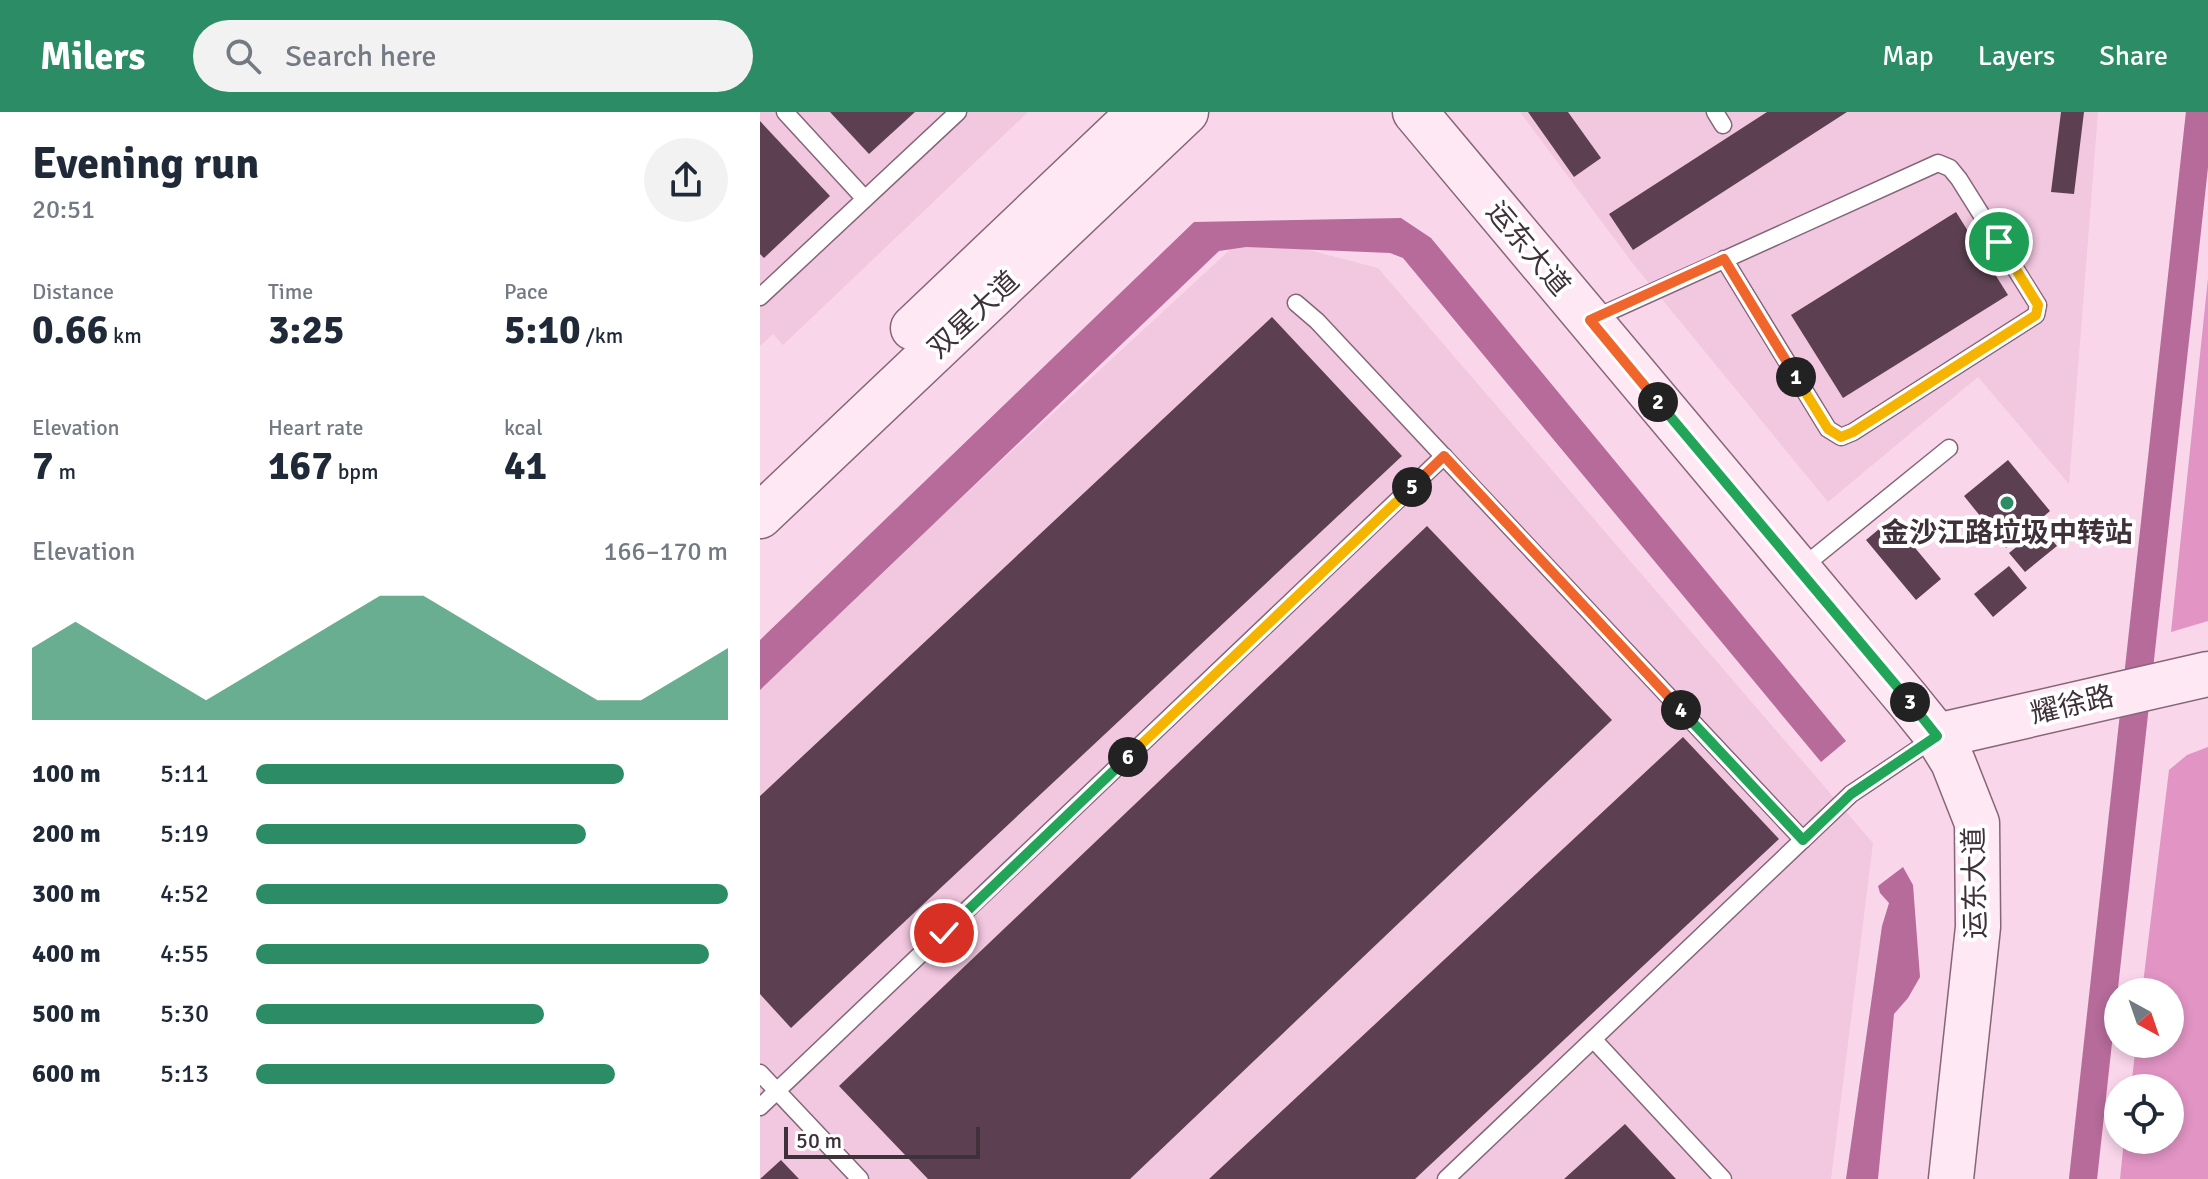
<!DOCTYPE html>
<meta charset="utf-8">
<style>
:root{--surface:#fff;--page:#f2f2f3;--text:#1f2937;--muted:#747a83;--accent:#2c8c65}
body{margin:0;font-family:Signika,"Noto Sans SC",sans-serif;background:var(--page);color:var(--text);height:100vh;display:flex;flex-direction:column;font-size:30px;white-space:nowrap}
*{box-sizing:border-box;margin:0}
p{font-size:26px;color:var(--muted)}
.icon{flex:none;width:44px;height:44px;fill:none;stroke:currentColor;stroke-width:2;stroke-linecap:round;stroke-linejoin:round}
.map{position:relative;flex:1;overflow:hidden}
.panel{display:flex;flex-direction:column;background:var(--surface);width:760px}
.panel>*{flex:none}
.needle{width:52px;rotate:140deg}
.buttons{position:absolute;left:1344px;top:866px;display:grid;gap:16px}
.buttons a{display:grid;place-items:center;width:80px;height:80px;border-radius:50%;background:var(--surface);box-shadow:0 4px 12px #0003;font-size:40px}
.scale{position:absolute;left:24px;bottom:20px;width:196px;box-sizing:border-box;padding-left:8px;border:4px solid #3f3139;border-top:0;font-size:22px;line-height:28px;white-space:nowrap;color:#3f3139;-webkit-text-stroke:6px #fff;paint-order:stroke}
.pin{position:absolute;display:grid;place-items:center;width:68px;height:68px;color:#fff;margin:-34px;border:4px solid #fff;border-radius:50%;box-shadow:0 2px 8px #0007}
.km{position:absolute;width:40px;height:40px;margin:-20px;border-radius:50%;background:#222;color:#fff;font-size:22px;line-height:40px;text-align:center}
.round{display:grid;place-items:center;flex:none;width:84px;height:84px;border-radius:42px;background:var(--page)}
.overview{display:flex;align-items:center;justify-content:space-between;height:136px;padding:0 32px}
h1{font-size:44px;font-weight:800;line-height:60px}
.metrics{display:grid;grid-template-columns:repeat(3,1fr);gap:12px;height:136px;padding:8px 32px}
.metrics div{display:grid;align-content:center}
.metrics b{font-size:40px;font-weight:800}
.metrics small{font-size:22px;font-weight:400}
.metrics p{font-size:22px}
.chart{height:224px;padding:16px 32px}
.chart p{display:flex;justify-content:space-between}
.chart svg{width:100%;height:144px;margin-top:8px;fill:var(--accent);opacity:.7}
ul{padding:0 32px;list-style:none;font-size:26px}
li{display:grid;grid-template-columns:128px 96px 1fr;align-items:center;height:60px}
li i{height:20px;border-radius:10px;background:var(--accent)}
header{display:flex;align-items:center;gap:48px;box-sizing:border-box;height:112px;padding:0 40px;background:var(--accent);color:#fff}
header strong{font-size:38px}
nav{display:flex;gap:44px;margin-inline-start:auto;font-size:28px}
.search{width:560px;height:72px;background:var(--page);display:flex;align-items:center;gap:20px;box-sizing:border-box;padding:0 28px;border-radius:44px;color:var(--muted);font-size:30px}
main{display:flex;flex:1;min-height:0}
.map>svg:first-child{display:block}
</style>
<header>
<strong>Milers</strong>
<div class="search"><svg class="icon" aria-label="search" viewBox="0 0 24 24"><circle cx="10" cy="10" r="6"/><path d="M15 15l6 6"/></svg>Search here</div>
<nav><a>Map</a><a>Layers</a><a>Share</a></nav>
</header>
<main>
<section class="panel">
<div class="overview"><div><h1>Evening run</h1><p>20:51</p></div><a class="round"><svg class="icon" aria-label="share" viewBox="0 0 24 24"><path d="M12 15V3M7 8l5-5 5 5M5 13v7h14v-7"/></svg></a></div>
<div class="metrics">
<div><p>Distance</p><b>0.66<small> km</small></b></div>
<div><p>Time</p><b>3:25</b></div>
<div><p>Pace</p><b>5:10<small> /km</small></b></div>
</div>
<div class="metrics">
<div><p>Elevation</p><b>7<small> m</small></b></div>
<div><p>Heart rate</p><b>167<small> bpm</small></b></div>
<div><p>kcal</p><b>41</b></div>
</div>
<div class="chart"><p><span>Elevation</span>166–170 m</p>
<svg viewBox="0 0 160 44" preserveAspectRatio="none"><path d="M0 44V22L10 14L20 22L30 30L40 38L50 30L60 22L70 14L80 6L90 6L100 14L110 22L120 30L130 38L140 38L150 30L160 22V44z"/></svg>
</div>
<ul>
<li><b>100 m</b>5:11<i style="width:78%"></i></li>
<li><b>200 m</b>5:19<i style="width:70%"></i></li>
<li><b>300 m</b>4:52<i style="width:100%"></i></li>
<li><b>400 m</b>4:55<i style="width:96%"></i></li>
<li><b>500 m</b>5:30<i style="width:61%"></i></li>
<li><b>600 m</b>5:13<i style="width:76%"></i></li>
</ul>
</section>
<div class="map">
<svg width="1448" height="1067" viewBox="0 0 1448 1067">
<rect width="100%" height="100%" fill="#fad6eb"/>
<path fill="#f2c7e0" d="M0,0H268L23,233L13,222L0,234Z
M760,0H1338L1309,372L1218,265L1068,390L874,153Z
M487,122L618,156L1113,731L1071,1067H0V572Z"/>
<path fill="#e294c4" d="M1448,166V509L1411,520Z
M1448,635V1067H1360L1364,1028H1410V976H1371L1376,932H1410V880H1382L1409,658L1427,643Z"/>
<path fill="#b66b9a" d="M641,106L671,126L1086,629L1061,650L643,146L630,141L486,135L459,139L0,578V528L434,110Z
M1143,755L1153,773L1160,865L1148,886L1134,902L1118,1067H1086L1122,814L1129,791L1120,781L1118,774Z"/>
<g fill="none" stroke-linecap="round" stroke-linejoin="round">
<path stroke="#b66b9a" stroke-width="28" d="M1323,1067L1440,0"/>
</g>
<path fill="#5c4051" d="M70,0H155L109,42Z
M768,0H808L841,46L814,65Z
M1007,0H1087L873,138L849,102Z
M1301,0H1324L1314,82L1291,80Z
M0,9L70,84L4,146L0,142Z
M1196,100L1248,183L1083,286L1031,203Z
M512,205L642,344L31,916L0,882V684Z
M1248,348L1290,399L1246,436L1204,384Z
M1131,407L1181,467L1156,488L1106,428Z
M667,414L852,608L370,1067H168L79,974Z
M1281,415L1297,434L1265,460L1249,441Z
M1249,454L1267,476L1233,505L1214,482Z
M923,625L1019,727L655,1067H449Z
M865,1012L916,1067H804Z
M21,1048L39,1067H0Z"/>
<g fill="none" stroke-linecap="round" stroke-linejoin="round">
<g stroke="#856678" stroke-width="19">
<path id="lane" d="M25,0L105,87
M955,0L963,13
M0,185L198,0
M536,191L557,209L1043,728
M831,208L1178,51L1190,56L1199,67L1278,193L1276,203L1093,320L1081,325L1068,317L964,147
M1040,457L1189,336
M833,927L963,1067
M0,961L100,1067
M0,995L684,344
M686,1067L1091,682L1176,625"/>
</g>
<g stroke="#856678" stroke-width="47">
<path id="secondary" d="M655,0L1148,588L1177,624L1193,650L1217,711L1218,815L1191,1067
M153,216L380,0
M0,404L426,0
M1177,624L1448,562"/>
</g>
<use href="#lane" stroke="#fff" stroke-width="16"/>
<use href="#secondary" stroke="#fde8f4" stroke-width="44"/>
</g>
<g fill="none" stroke-linecap="round" stroke-linejoin="round">
<g stroke="#fff" stroke-width="16">
<path id="split-1" d="M1036,265L1068,317L1081,325L1093,320L1276,203L1278,193L1239,130"/>
</g>
<g stroke="#fff" stroke-width="16">
<path id="split-2" d="M898,290L830,208L964,147L1036,265"/>
</g>
<g stroke="#fff" stroke-width="16">
<path id="split-3" d="M898,290L1150,590"/>
</g>
<g stroke="#fff" stroke-width="16">
<path id="split-4" d="M921,598L1043,728L1091,682L1177,624L1150,590"/>
</g>
<g stroke="#fff" stroke-width="16">
<path id="split-5" d="M652,375L684,344L921,598"/>
</g>
<g stroke="#fff" stroke-width="16">
<path id="split-6" d="M368,645L652,375"/>
</g>
<g stroke="#fff" stroke-width="16">
<path id="split-7" d="M184,821L368,645"/>
</g>
<use href="#split-1" stroke="#f5b400" stroke-width="10"/>
<use href="#split-2" stroke="#f0652b" stroke-width="10"/>
<use href="#split-3" stroke="#22a559" stroke-width="10"/>
<use href="#split-4" stroke="#22a559" stroke-width="10"/>
<use href="#split-5" stroke="#f0652b" stroke-width="10"/>
<use href="#split-6" stroke="#f5b400" stroke-width="10"/>
<use href="#split-7" stroke="#22a559" stroke-width="10"/>
</g>
<circle fill="#2c8c65" stroke="#fff" stroke-width="3" cx="1247" cy="391" r="8"/>
<g text-anchor="middle" stroke-width="8" stroke-linejoin="round" paint-order="stroke">
<g font-size="28" fill="#3f3139" stroke="#fff">
<text transform="translate(769 136) rotate(50)" y="10">运东大道</text>
<text transform="translate(213 202) rotate(-43)" y="10">双星大道</text>
<text transform="translate(1312 592) rotate(-13)" y="10">耀徐路</text>
<text transform="translate(1214 771) rotate(-91)" y="10">运东大道</text>
</g>
<g font-size="28" font-weight="bold" fill="#3f3139" stroke="#fff">
<text x="1247" y="430">金沙江路垃圾中转站</text>
</g>
</g>
</svg>
<div class="buttons">
<a><svg class="needle" viewBox="-14 -14 28 28"><path d="M0-13l5 13h-10z" fill="#e53935"/><path d="M0 13l5-13h-10z" fill="#747a83"/></svg></a>
<a><svg class="icon" aria-label="locate" viewBox="0 0 24 24"><circle cx="12" cy="12" r="6"/><path d="M12 2v4M12 18v4M2 12h4M18 12h4"/></svg></a>
</div>
<div class="scale">50 m</div>
<div class="pin" style="left:1239px;top:130px;background:#1e9e55"><svg class="icon" aria-label="arrive" viewBox="0 0 24 24"><path d="M6 21V4h12l-3 4 3 4H6"/></svg></div>
<div class="pin" style="left:184px;top:821px;background:#d93025"><svg class="icon" aria-label="check" viewBox="0 0 24 24"><path d="M5 12l5 5 9-10"/></svg></div>
<b class="km" style="left:1036px;top:265px">1</b>
<b class="km" style="left:898px;top:290px">2</b>
<b class="km" style="left:1150px;top:590px">3</b>
<b class="km" style="left:921px;top:598px">4</b>
<b class="km" style="left:652px;top:375px">5</b>
<b class="km" style="left:368px;top:645px">6</b>
</div>
</main>
